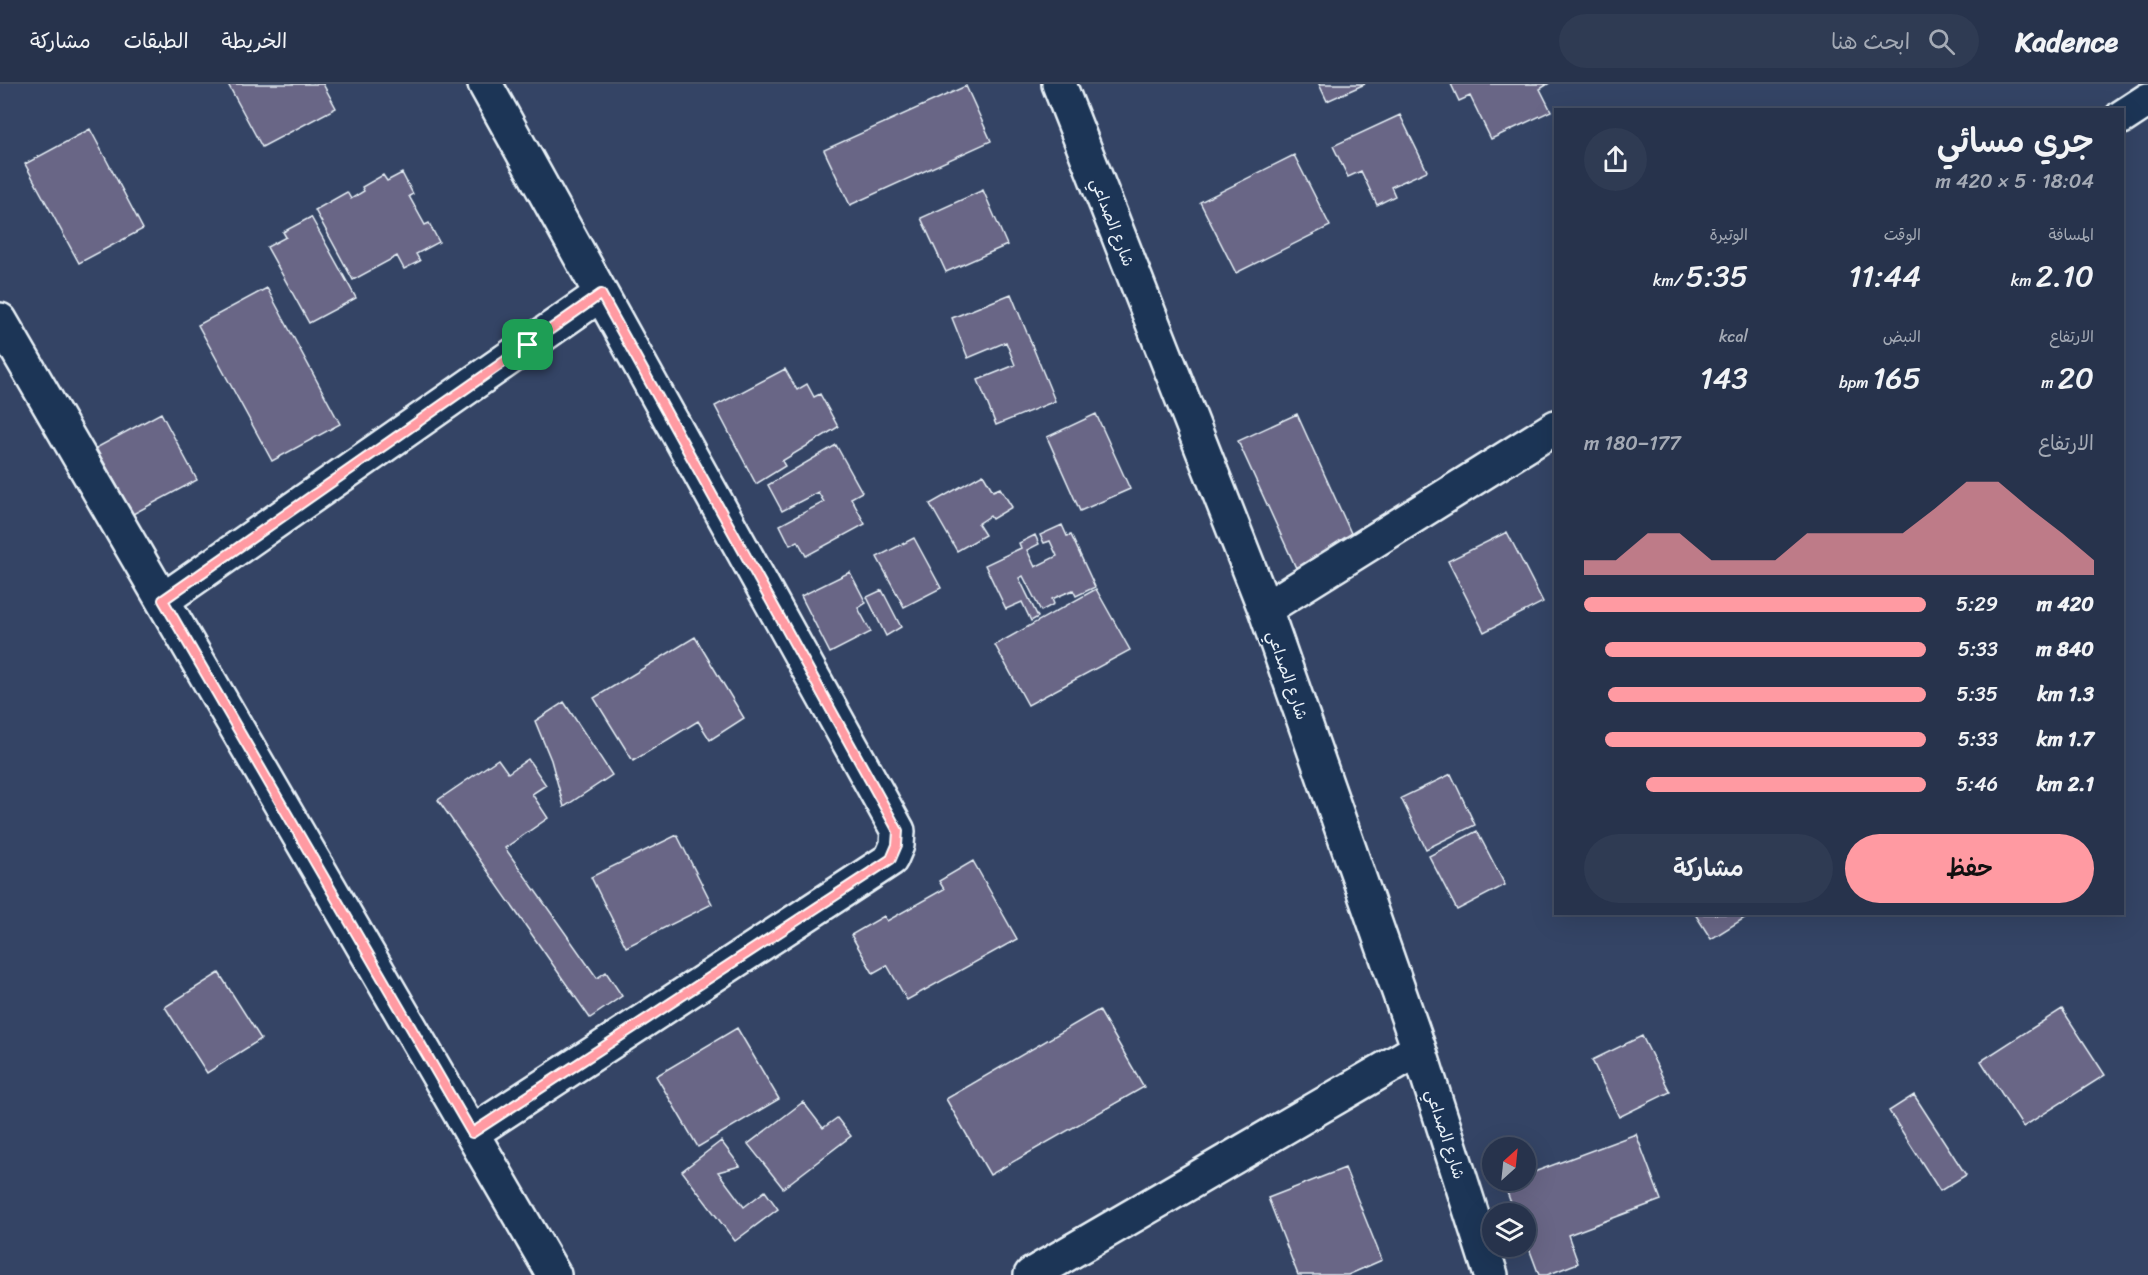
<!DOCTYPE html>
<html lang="ar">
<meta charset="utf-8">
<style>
:root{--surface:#27334c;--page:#2f3b53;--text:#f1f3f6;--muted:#a4aab5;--line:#434e64;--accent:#ff9aa2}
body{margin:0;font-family:Sriracha,"Playpen Sans Arabic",sans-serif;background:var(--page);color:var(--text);direction:rtl;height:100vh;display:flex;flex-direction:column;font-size:22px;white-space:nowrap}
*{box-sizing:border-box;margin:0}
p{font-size:20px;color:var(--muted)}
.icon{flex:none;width:33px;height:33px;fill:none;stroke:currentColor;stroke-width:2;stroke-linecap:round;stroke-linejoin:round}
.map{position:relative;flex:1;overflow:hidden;direction:ltr}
.details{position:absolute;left:1554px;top:24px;width:570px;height:807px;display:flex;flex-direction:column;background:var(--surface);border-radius:0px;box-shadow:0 6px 24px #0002,0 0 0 2px var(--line);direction:rtl}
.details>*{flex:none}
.needle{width:39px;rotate:27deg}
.buttons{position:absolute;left:1482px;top:1053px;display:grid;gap:12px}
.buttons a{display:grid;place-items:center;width:54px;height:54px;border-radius:50%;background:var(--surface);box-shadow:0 6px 24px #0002,0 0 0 2px var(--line);font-size:30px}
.pin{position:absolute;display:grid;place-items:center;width:51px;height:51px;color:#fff;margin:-26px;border-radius:12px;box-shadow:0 3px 9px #0006}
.round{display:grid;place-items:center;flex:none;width:63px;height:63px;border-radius:32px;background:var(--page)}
.headline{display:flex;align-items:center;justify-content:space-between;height:102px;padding:0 30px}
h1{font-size:33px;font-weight:600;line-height:45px}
.metrics{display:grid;grid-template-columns:repeat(3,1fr);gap:9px;height:102px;padding:6px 30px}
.metrics div{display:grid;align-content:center}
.metrics b{font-size:30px;font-weight:600}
.metrics small{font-size:16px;font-weight:400}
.metrics p{font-size:16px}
.chart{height:168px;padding:12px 30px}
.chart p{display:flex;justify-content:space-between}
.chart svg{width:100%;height:108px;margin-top:6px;fill:var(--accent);opacity:.7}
.primary-button{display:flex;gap:12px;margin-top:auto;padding:12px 30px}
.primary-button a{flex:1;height:69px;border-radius:36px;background:var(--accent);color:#111;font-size:24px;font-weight:600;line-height:69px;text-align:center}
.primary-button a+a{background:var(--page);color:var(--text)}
ul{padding:0 30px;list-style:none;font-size:20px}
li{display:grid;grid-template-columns:96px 72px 1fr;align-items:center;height:45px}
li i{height:15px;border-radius:8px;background:var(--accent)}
header{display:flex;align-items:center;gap:36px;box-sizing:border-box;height:84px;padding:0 30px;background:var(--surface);border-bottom:2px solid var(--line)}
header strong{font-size:28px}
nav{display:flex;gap:33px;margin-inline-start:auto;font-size:21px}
.search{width:420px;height:54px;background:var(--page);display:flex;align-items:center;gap:15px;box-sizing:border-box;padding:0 21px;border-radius:33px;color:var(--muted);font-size:22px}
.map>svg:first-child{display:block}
</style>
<header>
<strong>Kadence</strong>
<div class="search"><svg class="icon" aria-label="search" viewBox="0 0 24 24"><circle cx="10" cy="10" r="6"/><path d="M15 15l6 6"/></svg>ابحث هنا</div>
<nav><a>الخريطة</a><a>الطبقات</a><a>مشاركة</a></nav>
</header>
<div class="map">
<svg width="2148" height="1191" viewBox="0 0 2148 1191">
<rect width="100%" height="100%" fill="#344465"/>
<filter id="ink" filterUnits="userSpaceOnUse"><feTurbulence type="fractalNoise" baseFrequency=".0167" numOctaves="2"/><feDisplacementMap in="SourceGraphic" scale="12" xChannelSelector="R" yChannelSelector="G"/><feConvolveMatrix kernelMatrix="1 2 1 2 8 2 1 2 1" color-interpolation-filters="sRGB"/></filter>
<g filter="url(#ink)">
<path fill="#696686" stroke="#e8f1f8" stroke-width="1.5" d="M228,0H323L336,24L262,63Z
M1319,0H1365L1327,17Z
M1451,0H1548L1540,5L1551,27L1491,55L1470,12L1459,17Z
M966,2L991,57L850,121L824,66Z
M1400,31L1427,87L1391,103L1395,112L1377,121L1361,87L1348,93L1333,62Z
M90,45L143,145L79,179L25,80Z
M1294,71L1330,142L1236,189L1200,118Z
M402,89L413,110L409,112L425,141L429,139L439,158L416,170L420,177L404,185L397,172L353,196L315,126L347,108L351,115L364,107L362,103L383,91L387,97Z
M983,106L1007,161L946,188L921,134Z
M311,133L356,214L309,239L267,163L286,153L283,148Z
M267,204L340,340L272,377L198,241Z
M1011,210L1055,317L996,341L978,296L1015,281L1006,258L968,274L952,234Z
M785,285L797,306L807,300L814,313L820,310L838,343L782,377L785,382L756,400L715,322Z
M161,329L197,396L133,430L96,364Z
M1096,330L1130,405L1080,427L1047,353Z
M1297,330L1355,458L1296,484L1238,357Z
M836,361L862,408L851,414L865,440L806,472L798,457L790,461L780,441L824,418L818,408L782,427L768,401Z
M983,390L993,407L1000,404L1012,423L992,435L990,432L978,440L985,451L957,467L930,420Z
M1062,441L1067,452L1071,451L1095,503L1076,512L1073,506L1052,515L1054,520L1041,527L1023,492L1019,494L1038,533L1031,537L1022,518L1006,525L985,481L1021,464L1019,459L1035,451L1039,460L1027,466L1035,483L1057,472L1050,457L1044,459L1040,451Z
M1507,448L1543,518L1484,548L1448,477Z
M914,454L941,504L904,523L877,473Z
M850,488L866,519L858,524L871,548L830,569L801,512Z
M1096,505L1130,566L1028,621L995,561Z
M882,506L901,543L886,552L867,513Z
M695,553L744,634L710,656L698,637L633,677L594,614Z
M564,618L612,691L564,723L551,676L535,637Z
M498,675L508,689L528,675L546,701L532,710L548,734L505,764L597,894L606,888L622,912L590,934L438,716Z
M1451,690L1475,741L1426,765L1401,714Z
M1477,747L1505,801L1457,826L1429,772Z
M677,751L712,820L626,863L591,793Z
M973,777L1017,855L907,916L887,881L873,889L851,851L884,832L887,837L944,805L939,797Z
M1695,830H1751L1711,855Z
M219,889L261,955L207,989L165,923Z
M2062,925L2105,991L2023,1043L1981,977Z
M1099,926L1144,1003L990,1091L946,1015Z
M737,944L779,1015L698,1063L656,992Z
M1642,952L1670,1008L1619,1033L1592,976Z
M1914,1011L1966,1091L1940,1107L1889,1027Z
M803,1018L823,1044L837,1034L851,1052L783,1104L748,1060Z
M1636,1050L1661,1116L1568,1151L1578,1179L1547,1191H1539L1526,1156V1130H1515L1504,1100L1512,1096H1526V1091Z
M721,1057L740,1082L718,1088L744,1123L765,1107L778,1125L735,1157L682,1087Z
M1345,1084L1382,1176L1348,1191H1298L1268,1114Z"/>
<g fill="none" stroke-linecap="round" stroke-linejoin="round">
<g stroke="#e8f1f8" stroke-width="38">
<path id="minor" d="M1059,0L1265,525L1419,965L1491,1191
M2122,33L2148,16
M0,236L554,1191
M163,516L601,210
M1265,525L1556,343
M472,1049L891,775L897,761L898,747L485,0
M1031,1191L1419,965"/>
</g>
<use href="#minor" stroke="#1d3557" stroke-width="33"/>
</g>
</g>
<g fill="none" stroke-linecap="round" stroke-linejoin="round" filter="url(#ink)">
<g stroke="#fff" stroke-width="12">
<path id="route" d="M601,210L898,747L897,761L891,775L472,1049L163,516Z"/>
</g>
<use href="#route" stroke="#ff9aa2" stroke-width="8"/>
</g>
<g text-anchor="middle" stroke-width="4.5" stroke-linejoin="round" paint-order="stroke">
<g font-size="16" fill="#e8f1f8" stroke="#1d3557">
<text transform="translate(1113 138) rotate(69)" y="6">شارع الصداعي</text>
<text transform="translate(1288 591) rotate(71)" y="6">شارع الصداعي</text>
<text transform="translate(1446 1050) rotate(72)" y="6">شارع الصداعي</text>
</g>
</g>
</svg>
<div class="buttons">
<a><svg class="needle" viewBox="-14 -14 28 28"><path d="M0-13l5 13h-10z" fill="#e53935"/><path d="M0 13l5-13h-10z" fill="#a4aab5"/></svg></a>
<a><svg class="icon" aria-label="layers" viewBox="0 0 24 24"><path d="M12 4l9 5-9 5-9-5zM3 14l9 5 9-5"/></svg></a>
</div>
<div class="pin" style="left:528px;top:261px;background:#1e9e55"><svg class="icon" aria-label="arrive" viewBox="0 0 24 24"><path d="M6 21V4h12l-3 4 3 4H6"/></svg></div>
<section class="details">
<div class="headline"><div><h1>جري مسائي</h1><p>18:04 · 5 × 420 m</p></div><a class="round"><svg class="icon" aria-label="share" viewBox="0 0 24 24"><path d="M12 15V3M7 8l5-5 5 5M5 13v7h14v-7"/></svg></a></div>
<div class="metrics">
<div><p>المسافة</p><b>2.10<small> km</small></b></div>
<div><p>الوقت</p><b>11:44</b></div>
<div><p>الوتيرة</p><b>5:35<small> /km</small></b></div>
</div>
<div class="metrics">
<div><p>الارتفاع</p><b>20<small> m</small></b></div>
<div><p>النبض</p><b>165<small> bpm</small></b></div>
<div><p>kcal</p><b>143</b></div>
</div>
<div class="chart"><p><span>الارتفاع</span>177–180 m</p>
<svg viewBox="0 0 160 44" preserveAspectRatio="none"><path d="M0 44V38L10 38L20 27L30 27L40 38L50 38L60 38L70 27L80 27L90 27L100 27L110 17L120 6L130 6L140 17L150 27L160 38V44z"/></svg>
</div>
<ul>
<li><b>420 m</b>5:29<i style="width:100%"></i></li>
<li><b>840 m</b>5:33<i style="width:94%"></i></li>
<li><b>1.3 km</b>5:35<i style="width:93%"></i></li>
<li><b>1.7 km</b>5:33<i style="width:94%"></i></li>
<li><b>2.1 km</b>5:46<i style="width:82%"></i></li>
</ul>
<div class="primary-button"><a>حفظ</a><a>مشاركة</a></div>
</section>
</div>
